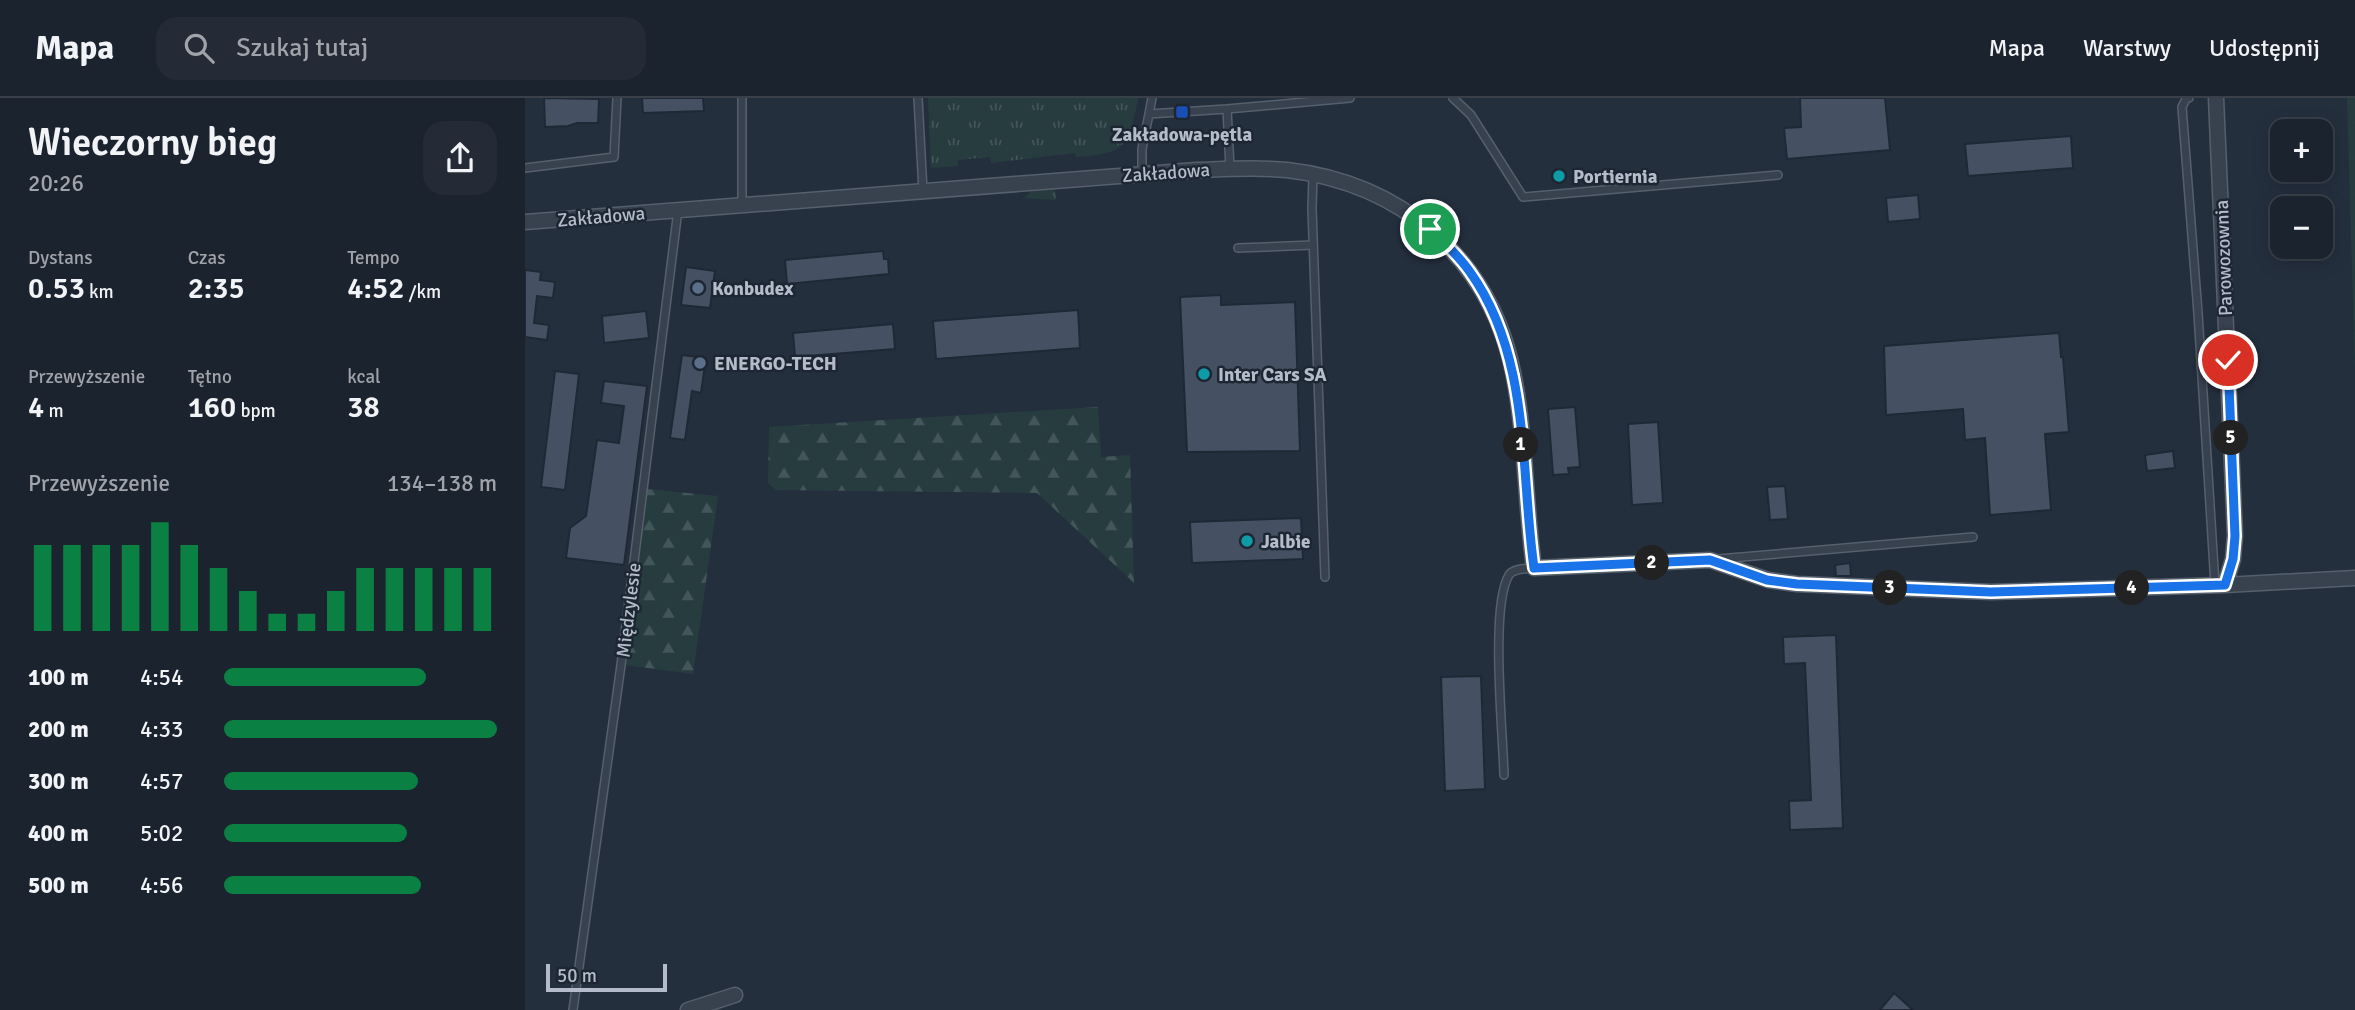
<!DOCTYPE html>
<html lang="pl">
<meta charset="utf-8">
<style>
:root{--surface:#1b232e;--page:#242b36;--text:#f1f3f6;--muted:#a0a4aa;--line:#39404a;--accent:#0b8043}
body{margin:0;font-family:Signika,sans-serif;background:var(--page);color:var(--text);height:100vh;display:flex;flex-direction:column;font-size:26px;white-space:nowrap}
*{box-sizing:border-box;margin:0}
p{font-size:23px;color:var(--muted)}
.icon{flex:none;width:38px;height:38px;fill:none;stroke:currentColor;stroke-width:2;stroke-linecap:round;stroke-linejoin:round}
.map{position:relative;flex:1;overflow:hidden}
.sheet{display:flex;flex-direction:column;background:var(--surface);width:525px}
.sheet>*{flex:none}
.controls{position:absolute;left:1745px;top:21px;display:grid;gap:14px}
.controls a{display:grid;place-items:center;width:63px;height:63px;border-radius:14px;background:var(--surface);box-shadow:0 4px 18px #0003,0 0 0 2px var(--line);font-size:35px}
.scale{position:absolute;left:21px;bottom:18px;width:121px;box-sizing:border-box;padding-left:7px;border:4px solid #b4bcc9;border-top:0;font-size:19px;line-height:24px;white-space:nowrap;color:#b4bcc9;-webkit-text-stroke:5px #1d2633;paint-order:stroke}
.pin{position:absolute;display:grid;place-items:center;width:60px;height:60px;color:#fff;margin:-30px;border:4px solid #fff;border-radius:50%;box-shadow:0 2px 7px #0007}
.km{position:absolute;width:35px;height:35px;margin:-18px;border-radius:50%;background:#222;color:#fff;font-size:19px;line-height:35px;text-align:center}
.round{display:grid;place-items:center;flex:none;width:74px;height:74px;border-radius:21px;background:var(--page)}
.overview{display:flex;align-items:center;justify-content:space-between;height:119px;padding:0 28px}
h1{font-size:38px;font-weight:600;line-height:52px}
.metrics{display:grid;grid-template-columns:repeat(3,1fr);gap:10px;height:119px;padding:7px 28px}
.metrics div{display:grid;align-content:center}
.metrics b{font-size:30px;font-weight:600}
.metrics small{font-size:19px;font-weight:400}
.metrics p{font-size:19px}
.chart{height:196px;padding:14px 28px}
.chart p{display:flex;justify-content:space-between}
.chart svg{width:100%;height:126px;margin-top:7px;stroke:var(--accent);stroke-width:6}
ul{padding:0 28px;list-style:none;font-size:23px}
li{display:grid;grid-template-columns:112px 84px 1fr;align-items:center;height:52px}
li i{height:18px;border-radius:9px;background:var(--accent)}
header{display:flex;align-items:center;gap:42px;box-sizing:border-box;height:98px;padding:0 35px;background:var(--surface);border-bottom:2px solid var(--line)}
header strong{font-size:33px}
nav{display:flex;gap:38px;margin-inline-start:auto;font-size:24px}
.search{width:490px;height:63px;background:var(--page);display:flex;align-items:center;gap:18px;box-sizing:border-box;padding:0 24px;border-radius:21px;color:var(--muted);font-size:26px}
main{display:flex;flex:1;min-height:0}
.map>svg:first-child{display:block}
</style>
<header>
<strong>Mapa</strong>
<div class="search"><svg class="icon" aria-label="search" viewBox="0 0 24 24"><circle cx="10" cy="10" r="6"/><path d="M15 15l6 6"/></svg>Szukaj tutaj</div>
<nav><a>Mapa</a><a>Warstwy</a><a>Udostępnij</a></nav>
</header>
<main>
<section class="sheet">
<div class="overview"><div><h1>Wieczorny bieg</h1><p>20:26</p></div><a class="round"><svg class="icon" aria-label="share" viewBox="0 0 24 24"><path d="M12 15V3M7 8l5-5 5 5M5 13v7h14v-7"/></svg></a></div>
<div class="metrics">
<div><p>Dystans</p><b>0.53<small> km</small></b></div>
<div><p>Czas</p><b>2:35</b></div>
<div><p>Tempo</p><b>4:52<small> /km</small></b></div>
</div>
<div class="metrics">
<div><p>Przewyższenie</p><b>4<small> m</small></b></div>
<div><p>Tętno</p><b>160<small> bpm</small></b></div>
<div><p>kcal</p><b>38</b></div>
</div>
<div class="chart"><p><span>Przewyższenie</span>134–138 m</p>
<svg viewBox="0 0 160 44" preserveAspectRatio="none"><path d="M5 44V14M15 44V14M25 44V14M35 44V14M45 44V6M55 44V14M65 44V22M75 44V30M85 44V38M95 44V38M105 44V30M115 44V22M125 44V22M135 44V22M145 44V22M155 44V22"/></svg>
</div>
<ul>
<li><b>100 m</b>4:54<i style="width:74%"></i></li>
<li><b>200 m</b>4:33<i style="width:100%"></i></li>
<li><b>300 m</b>4:57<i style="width:71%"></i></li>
<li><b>400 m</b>5:02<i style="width:67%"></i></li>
<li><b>500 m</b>4:56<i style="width:72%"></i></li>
</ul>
</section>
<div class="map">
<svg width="1830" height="912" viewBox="0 0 1830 912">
<defs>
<pattern id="grass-tufts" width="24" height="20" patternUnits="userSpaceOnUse" patternTransform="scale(1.75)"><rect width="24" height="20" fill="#263c3f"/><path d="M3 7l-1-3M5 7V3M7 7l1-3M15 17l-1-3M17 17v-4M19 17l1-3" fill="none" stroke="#435659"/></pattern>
<pattern id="forest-firs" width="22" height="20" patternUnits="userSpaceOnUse" patternTransform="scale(1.75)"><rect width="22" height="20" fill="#263c3f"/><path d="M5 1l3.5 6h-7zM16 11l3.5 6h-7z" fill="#435659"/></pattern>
</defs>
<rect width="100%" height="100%" fill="#242f3e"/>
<path fill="url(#grass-tufts)" d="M403,0H613C604,48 601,56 551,59L550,55L466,65L465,59L433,62V68L406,70Z
M1822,0H1830V272Z
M530,91L531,102L499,100L507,93Z"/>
<path fill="url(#forest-firs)" d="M573,309L576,359L605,357L609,485L512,395L250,392L243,385L244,329Z
M122,391L193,398L168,576L100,567Z"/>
<path fill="#455162" stroke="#1f2835" stroke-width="2" d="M19,0L74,1L73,25H52L43,28L20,29Z
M117,0H178L179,13L118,15Z
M1275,0H1360L1365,52L1262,61L1259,30L1276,29Z
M1546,38L1548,70L1443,78L1440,46Z
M1393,97L1395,121L1363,124L1361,100Z
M358,153L359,161H363L364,176L262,186L260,162Z
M161,169L190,173L185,210L156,207Z
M0,172L16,174L15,182L30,184L28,200L12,198L9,225L24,227L22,242L0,239Z
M696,197V207L770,204L775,353L662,354L655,199Z
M553,212L555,250L411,261L408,223Z
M121,213L124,240L79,245L77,218Z
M368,226L370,251L270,259L268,235Z
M1534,235L1536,259H1538L1544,334L1520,336L1526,412L1465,417L1460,340L1440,342L1438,311L1361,317L1359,248Z
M157,257L181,260L176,295L167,293L160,342L145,340Z
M30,273L54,276L40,392L16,389Z
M79,283L122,288L99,467L41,460L45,430L61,418L72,342L94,345L99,308L76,305Z
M1050,309L1055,369L1043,370L1044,376L1028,377L1023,311Z
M1133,324L1138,405L1107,407L1103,326Z
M1648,353L1650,370L1622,373L1620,357Z
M1260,388L1263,421L1245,422L1242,389Z
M776,420L778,461L667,465L665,424Z
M1325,465L1326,478H1311L1310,467Z
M1311,537L1318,730L1265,732L1264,703L1286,702L1280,565L1259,566L1258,539Z
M956,578L960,691L920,693L916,579Z
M1369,895L1388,912H1355Z"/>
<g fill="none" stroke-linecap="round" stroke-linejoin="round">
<g stroke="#565f6c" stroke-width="10">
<path id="lane" d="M217,0V107
M393,0L398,93
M928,0L946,17L998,99L1253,77
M1664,0L1661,1L1657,9L1673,215L1690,487
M702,11L825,0
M624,16L627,0
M0,70L89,59L92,0
M617,76V51L624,16L702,11L705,70
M788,77L787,110L800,479
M713,150L788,147
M1193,461L1448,439
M979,677C978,635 965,508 984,477C988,470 1001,471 1009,470
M48,912L96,567L153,112"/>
</g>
<g stroke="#565f6c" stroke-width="17">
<path id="street" d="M1691,0L1710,437L1708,461L1700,487
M0,124L672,72C702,71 732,69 762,72C876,85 965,160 988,274C1001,338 1000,405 1009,470L1185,462L1243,482L1272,486L1466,494L1700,487L1830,480
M163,912L210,897"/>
</g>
<use href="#lane" stroke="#38414e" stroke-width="7"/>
<use href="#street" stroke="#38414e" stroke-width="14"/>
</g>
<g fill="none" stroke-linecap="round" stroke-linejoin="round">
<g stroke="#fff" stroke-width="14">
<path id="route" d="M905,131C919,144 934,158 945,174C1006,259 995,371 1009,470L1185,462L1242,482L1272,486L1466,494L1700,487L1708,461L1710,438L1703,262"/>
</g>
<use href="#route" stroke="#1a73e8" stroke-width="9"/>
</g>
<rect fill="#1a4fb4" stroke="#1d2633" stroke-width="2.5" x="650" y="7" width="14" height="14" rx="3.5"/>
<g fill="#0f9aa8" stroke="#1d2633" stroke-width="2.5">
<circle cx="1034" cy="78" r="7"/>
<circle cx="679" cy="276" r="7"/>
<circle cx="722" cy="443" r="7"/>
</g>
<g fill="#5c6f8a" stroke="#1d2633" stroke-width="2.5">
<circle cx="173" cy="190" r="7"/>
<circle cx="175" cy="265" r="7"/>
</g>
<g text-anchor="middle" stroke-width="5" stroke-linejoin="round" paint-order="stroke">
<g font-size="19" font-weight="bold" fill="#b4bcc9" stroke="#1d2633" text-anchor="start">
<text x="657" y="43" text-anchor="middle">Zakładowa-pętla</text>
<text x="1048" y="85">Portiernia</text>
<text x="187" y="197">Konbudex</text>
<text x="189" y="272">ENERGO-TECH</text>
<text x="693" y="283">Inter Cars SA</text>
<text x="736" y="450">Jalbie</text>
</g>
<g font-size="19" fill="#b4bcc9" stroke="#1d2633">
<text transform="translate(641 74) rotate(-4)" y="7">Zakładowa</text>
<text transform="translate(76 118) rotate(-5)" y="7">Zakładowa</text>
<text transform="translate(1698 160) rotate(-92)" y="7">Parowozownia</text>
<text transform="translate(103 512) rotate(-83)" y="7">Międzylesie</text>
</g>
</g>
</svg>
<div class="controls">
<a>+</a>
<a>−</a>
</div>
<div class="scale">50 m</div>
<div class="pin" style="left:905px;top:131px;background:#1e9e55"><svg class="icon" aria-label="arrive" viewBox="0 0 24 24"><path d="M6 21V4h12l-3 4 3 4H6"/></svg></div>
<div class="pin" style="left:1703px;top:262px;background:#d93025"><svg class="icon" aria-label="check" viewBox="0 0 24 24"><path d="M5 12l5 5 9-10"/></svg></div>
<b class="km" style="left:996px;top:347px">1</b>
<b class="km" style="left:1127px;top:465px">2</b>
<b class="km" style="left:1365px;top:490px">3</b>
<b class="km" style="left:1607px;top:490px">4</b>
<b class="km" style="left:1706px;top:340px">5</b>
</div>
</main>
